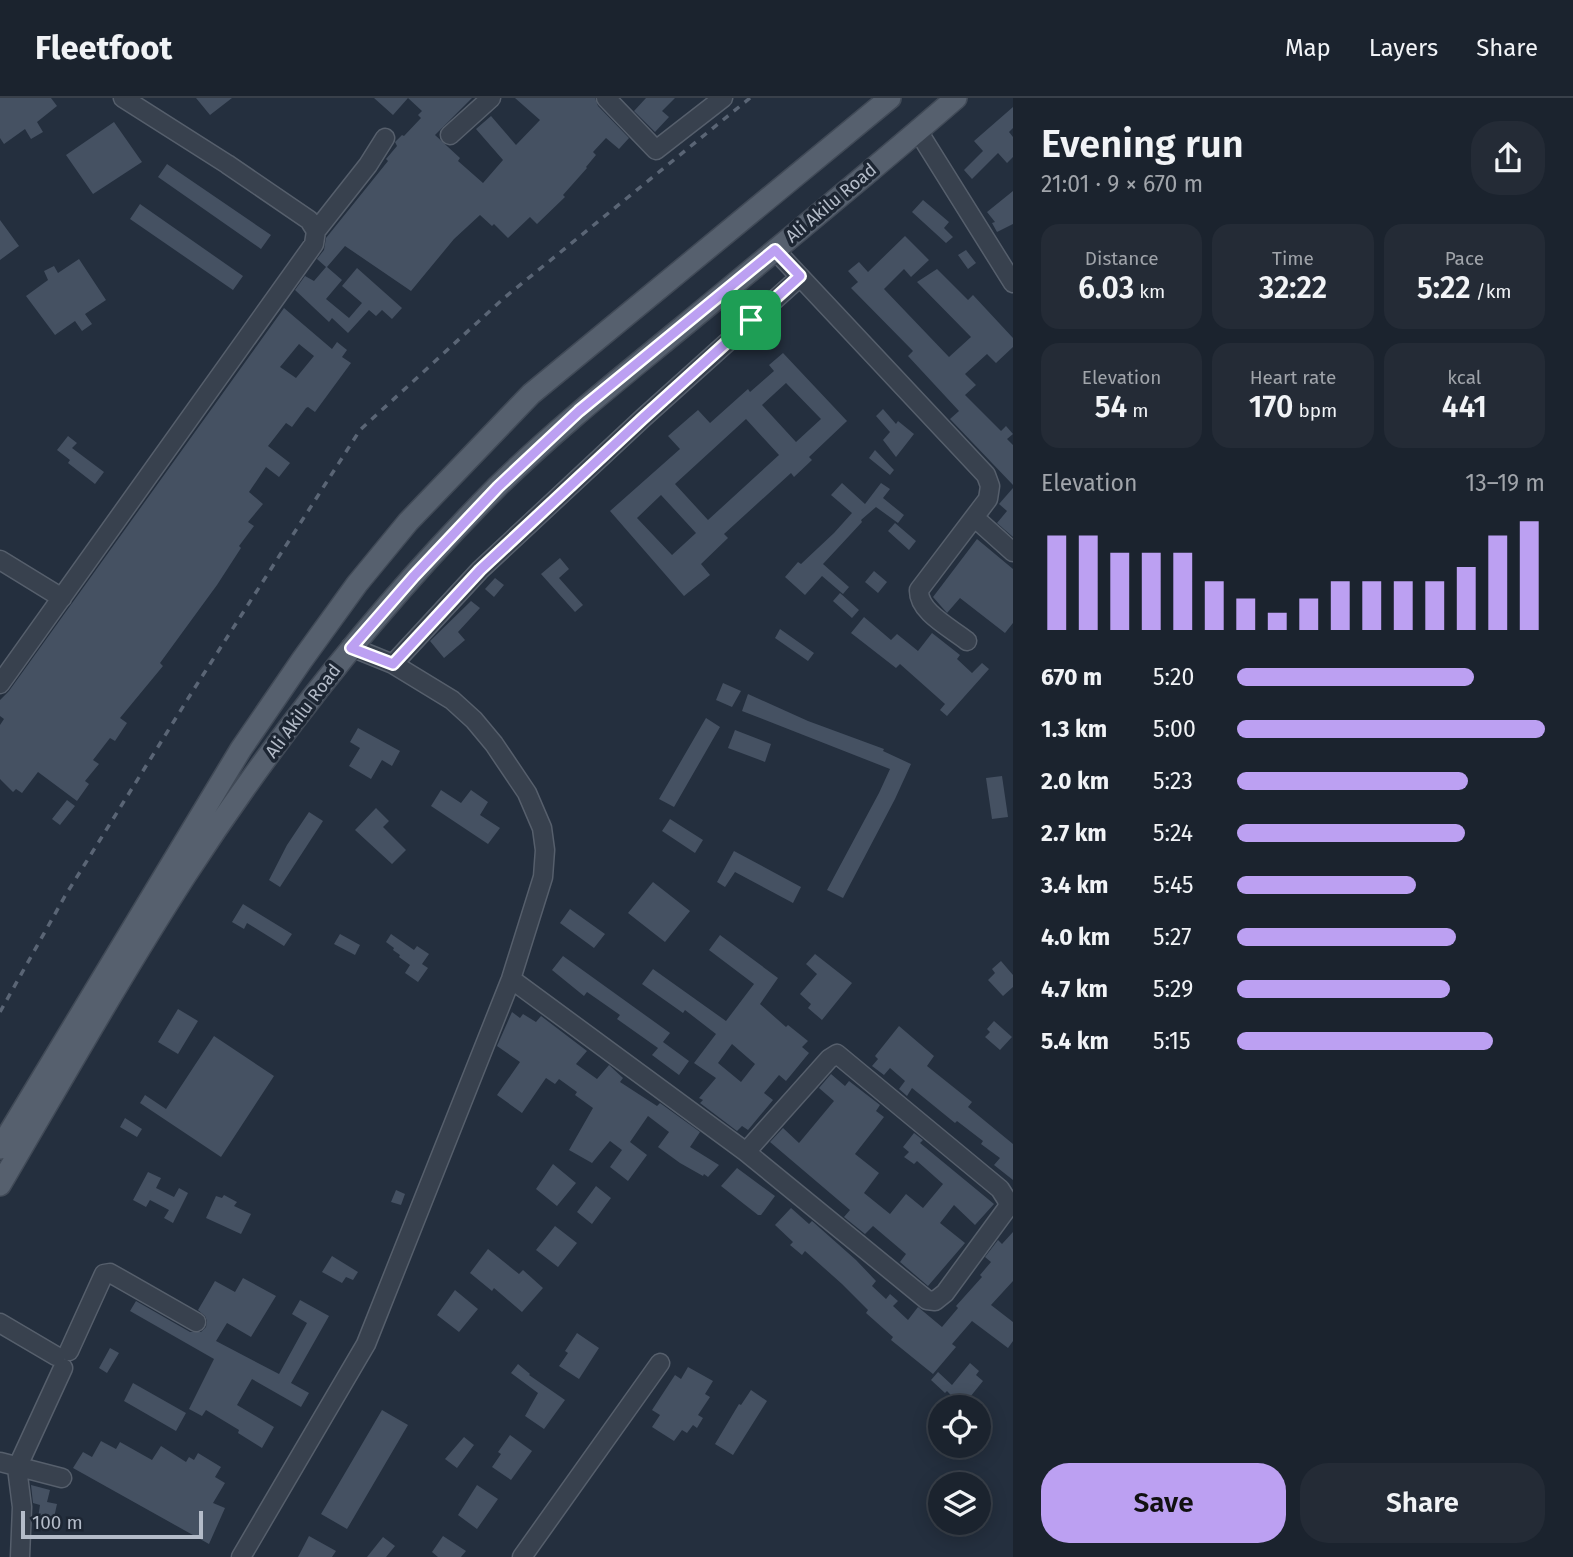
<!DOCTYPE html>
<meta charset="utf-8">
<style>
:root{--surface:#1b232e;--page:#242b36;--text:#f1f3f6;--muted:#a0a4aa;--line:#39404a;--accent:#bca0f2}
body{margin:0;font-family:"Fira Sans",sans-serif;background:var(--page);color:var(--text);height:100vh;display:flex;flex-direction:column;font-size:26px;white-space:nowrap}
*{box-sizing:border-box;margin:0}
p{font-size:23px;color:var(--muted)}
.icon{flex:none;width:38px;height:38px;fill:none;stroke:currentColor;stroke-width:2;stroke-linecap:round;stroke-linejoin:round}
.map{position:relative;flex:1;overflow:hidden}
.details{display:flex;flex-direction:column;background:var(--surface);width:560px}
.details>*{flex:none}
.fabs{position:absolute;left:928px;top:1297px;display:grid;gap:14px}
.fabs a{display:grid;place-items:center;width:63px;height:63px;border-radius:50%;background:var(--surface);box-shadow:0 4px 18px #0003,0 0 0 2px var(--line);font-size:35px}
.scale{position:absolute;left:21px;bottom:18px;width:182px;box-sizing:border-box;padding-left:7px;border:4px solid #b4bcc9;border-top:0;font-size:19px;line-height:24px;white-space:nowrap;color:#b4bcc9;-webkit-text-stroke:5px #1d2633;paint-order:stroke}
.pin{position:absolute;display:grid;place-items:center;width:60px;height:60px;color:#fff;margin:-30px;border-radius:14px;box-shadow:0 4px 10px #0006}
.round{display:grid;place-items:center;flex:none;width:74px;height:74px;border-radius:28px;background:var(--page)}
.head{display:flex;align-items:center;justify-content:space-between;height:119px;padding:0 28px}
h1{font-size:38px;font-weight:600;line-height:52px}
.stats{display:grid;grid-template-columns:repeat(3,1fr);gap:10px;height:119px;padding:7px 28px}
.stats div{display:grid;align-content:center;border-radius:18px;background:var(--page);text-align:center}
.stats b{font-size:30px;font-weight:600}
.stats small{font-size:19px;font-weight:400}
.stats p{font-size:19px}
.chart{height:196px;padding:14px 28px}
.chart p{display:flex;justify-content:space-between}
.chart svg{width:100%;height:126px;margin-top:7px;stroke:var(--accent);stroke-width:6}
.cta{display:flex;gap:14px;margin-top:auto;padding:14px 28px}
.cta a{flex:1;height:80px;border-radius:28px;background:var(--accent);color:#111;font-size:28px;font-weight:600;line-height:80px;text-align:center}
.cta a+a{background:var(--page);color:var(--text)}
ul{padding:0 28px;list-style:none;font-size:23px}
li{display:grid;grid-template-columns:112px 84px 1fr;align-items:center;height:52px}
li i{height:18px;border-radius:9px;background:var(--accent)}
header{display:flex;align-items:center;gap:42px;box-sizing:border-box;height:98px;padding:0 35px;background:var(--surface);border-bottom:2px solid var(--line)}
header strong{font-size:33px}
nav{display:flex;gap:38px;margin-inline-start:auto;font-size:24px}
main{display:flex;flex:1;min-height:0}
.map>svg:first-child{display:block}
</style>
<header>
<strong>Fleetfoot</strong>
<nav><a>Map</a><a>Layers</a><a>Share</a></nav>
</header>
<main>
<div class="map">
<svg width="1013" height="1459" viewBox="0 0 1013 1459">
<rect width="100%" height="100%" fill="#242f3e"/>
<path fill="#455162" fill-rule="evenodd" d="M0,0H51L57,8L37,24L43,34L31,41L25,31L4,46L0,40Z
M196,0H232L210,17Z
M374,0H408L393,17Z
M408,0H472L435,37L460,60L458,63L483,85L503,62L476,31L491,18L516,47L540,22L515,0H595L598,8L629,40L619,51L606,40L593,54L596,57L586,69L587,70L563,97L565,99L537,126L530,119L508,140L494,126L492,128L480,117L454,141L411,193L345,148L327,169L342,182L326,201L349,220L362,205L342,188L357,170L402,210L392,221L382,212L376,218L369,212L348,235L332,220L329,224L295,192L305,178L314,183L326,169L317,161L324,152L326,140L388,63L386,61L397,48L395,44L402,37L404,38L421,20L418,17L422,13Z
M646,0H675L662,13L669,19L655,34L634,13Z
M1013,9V30L1009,34L1013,39V59L1007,65L998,55L972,81L964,72L983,53L974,43Z
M114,24L142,64L93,96L66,57Z
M167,66L271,137L261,151L158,79Z
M1013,93V126L997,134L992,125L995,124L987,114Z
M923,102L949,124L944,130L953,139L946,145L912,114Z
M140,106L243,178L233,192L130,121Z
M0,122L19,148L0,162Z
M905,138L929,162L911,179L904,171L884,191L949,259L971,239L917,184L937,171L968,202L973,197L1013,240V249L996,265L987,256L965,276L976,287L965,297L1001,333L1006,328L1013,336L1007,341L1013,347V387L950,321L959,313L908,258L913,253L851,190L858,184L848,173L859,164L868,174Z
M966,152L976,165L968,171L958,157Z
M79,161L106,202L85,216L92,226L82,233L75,223L55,237L26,198L48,182L44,173L54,168L58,175Z
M284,210L332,251L337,244L347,252L342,259L351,265L315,314L308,309L306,310L292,329L286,325L268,348L290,365L279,379L266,369L249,394L263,406L248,424L254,428L239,448L241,450L217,487L160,565L163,568L120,620L127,625L115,643L110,640L93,662L99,666L85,683L89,686L77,703L38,674L22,695L16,691L13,694L0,681V627L4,621L0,618V602L9,593ZM299,246L314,258L296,280L280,269Z
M783,255L847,323L809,359L812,362L794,379L791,375L724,436L728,440L701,466L710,477L684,498L610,413L680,351L668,338L698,312L710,325L748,291L750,294L774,273L769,267ZM786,285L821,321L796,344L762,307ZM746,321L779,357L708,422L675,386ZM661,397L696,435L672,457L637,420Z
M883,311L896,326L898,323L914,336L896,359L883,342L890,334L876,318Z
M68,338L77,345L72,350L104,374L95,386L68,365L70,362L57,352Z
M875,352L894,372L890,377L869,360Z
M842,385L865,406L881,385L890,391L883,400L904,417L898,425L876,409L861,422L862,424L823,466L849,489L843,496L822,478L805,497L785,479L798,464L801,466L834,435L852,415L831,397Z
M1013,390V439L997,425L1007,413L999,406Z
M895,425L916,443L909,452L888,433Z
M977,441L1013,471V525L1005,535L960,500L947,515L933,499Z
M560,460L569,471L559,480L583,507L575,514L541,476Z
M874,473L887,484L878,495L865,484Z
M495,480L504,487L494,499L485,491Z
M840,495L859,512L852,520L833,503Z
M471,503L480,510L458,534L465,542L444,560L430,543Z
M864,519L891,542L897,536L918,553L932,535L960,557L957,561L972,575L982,565L989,571L947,618L940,612L945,606L900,566L896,570L851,535Z
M780,531L814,555L808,563L775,540Z
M723,585L741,593L732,609L716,602Z
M748,596L808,623L884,651L883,653L911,666L895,701L843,800L827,792L879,695L890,671L742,613Z
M706,620L720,629L674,709L659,701Z
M358,630L400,653L392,668L382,662L371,681L349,668L360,650L350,644Z
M735,632L771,646L765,664L728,650Z
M1002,678L1008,719L992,721L986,680Z
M441,692L461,705L471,692L488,704L480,717L500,730L488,746L431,708Z
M67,702L75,708L60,727L52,721Z
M376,710L389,723L383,729L406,752L392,766L355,732Z
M309,714L323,723L280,789L269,782L287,747Z
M670,721L703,742L695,755L662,733Z
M734,753L801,789L793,805L735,774L725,789L717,784Z
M653,784L690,813L665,844L628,815Z
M243,806L292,836L284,848L247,825L244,831L232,824Z
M570,811L605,836L594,850L560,825Z
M340,836L360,847L355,857L334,846Z
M391,836L414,852L417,848L429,856L422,866L428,870L418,884L405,875L410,867L399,859L400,857L393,852L394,850L386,844Z
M720,837L778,880L760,906L786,929L788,927L808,943L802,949L809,955L786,983L779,977L764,995L773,1002L748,1032L742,1028L737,1033L700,1005L703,1002L699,1000L716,980L694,965L716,936L685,912L683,915L642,886L653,871L726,923L754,886L709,852ZM732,946L755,966L741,984L718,965Z
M815,856L852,885L822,922L808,910L811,906L800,896L817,876L806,866Z
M563,858L670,935L663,944L689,963L679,977L652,957L658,950L617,921L620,917L587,894L584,898L552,872Z
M1001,863L1013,877V889L1003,898L988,882L995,875L992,871Z
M178,911L198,923L178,956L158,944Z
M512,914L520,920L523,916L536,924L541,918L587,953L576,966L597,981L609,967L623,980L620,984L657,1008L660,1005L700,1034L690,1049L719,1067L708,1079L704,1076L703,1078L680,1065L658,1049L669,1034L648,1018L630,1044L647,1057L628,1083L610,1069L622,1052L610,1043L592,1065L569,1052L593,1010L575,997L577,994L559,981L555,986L546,980L522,1015L497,997L520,964L497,948Z
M994,923L1012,939L1000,952L985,939L990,934L987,931Z
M899,928L934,958L927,968L972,1004L968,1009L1013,1046V1082L994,1067L1000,1060L981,1046L983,1043L957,1023L955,1025L912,990L907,998L899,991L905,983L890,970L884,977L872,968L878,961L875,958Z
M214,938L274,978L221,1059L140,1005L145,997L166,1011Z
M831,976L845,988L849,983L880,1007L876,1013L884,1019L855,1056L879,1075L864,1095L890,1116L906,1096L923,1110L943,1086L917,1063L914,1066L904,1059L909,1054L903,1049L914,1035L923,1042L920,1045L994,1106L975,1127L954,1107L940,1125L965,1145L928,1188L900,1164L906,1156L873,1128L865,1136L844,1119L850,1112L770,1044L783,1030L799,1045L834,1003L819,990Z
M125,1020L142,1031L137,1039L120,1029Z
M553,1066L576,1085L557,1108L536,1091Z
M737,1070L775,1098L761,1117H758L721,1088Z
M148,1074L161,1080L156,1090L174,1099L179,1090L188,1095L173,1125L164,1120L169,1112L150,1102L146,1109L133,1102Z
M596,1088L611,1100L592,1126L577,1114Z
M396,1092L405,1096L401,1107L391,1104Z
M224,1097L237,1104L234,1108L251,1116L241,1136L206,1120L216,1098L222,1100Z
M791,1110L809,1126L812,1123L856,1162L876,1183L872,1188L886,1201L890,1196L898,1203L893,1208L908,1222L918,1209L942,1229L958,1210L956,1208L982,1179L980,1177L991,1164L985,1159L998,1142L1002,1146L1013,1134V1183L991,1207L1013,1224V1243L1008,1250L972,1223L952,1246L956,1249L933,1276L891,1242L893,1239L866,1215L868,1212L842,1186L805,1153L802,1157L790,1147L793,1144L775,1127Z
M555,1128L577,1145L558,1169L536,1152Z
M488,1151L519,1176L523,1172L543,1190L522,1214L494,1190L492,1193L470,1175Z
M332,1158L358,1174L353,1182L346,1179L342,1185L322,1174Z
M243,1180L276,1198L251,1239L227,1225L216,1243L279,1276L307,1225L292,1216L300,1202L329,1218L291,1285L309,1295L301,1309L252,1281L237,1307L274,1329L262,1350L238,1335L239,1332L206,1312L202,1318L189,1311L214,1261L130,1213L136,1203L190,1234H201L206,1229L207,1223L205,1218L198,1212L215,1183L235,1194Z
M455,1192L478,1211L459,1234L437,1217Z
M577,1235L599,1250L579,1281L559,1268L568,1255L565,1253Z
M110,1250L119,1255L107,1275L99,1270Z
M970,1265L979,1273L976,1277L983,1283L962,1309L947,1293L945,1295L931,1282L938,1274L952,1287Z
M518,1266L530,1276L529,1277L565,1302L544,1331L525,1318L538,1295L511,1275Z
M688,1269L713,1283L705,1296L710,1299L698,1317L703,1320L697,1330L693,1327L687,1335L682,1332L674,1343L652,1329L660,1317L652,1312L675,1277L681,1281Z
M133,1285L186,1315L176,1333L124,1303Z
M751,1292L767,1303L733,1357L715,1346L739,1306L741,1307Z
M382,1312L408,1327L347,1431L321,1416Z
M510,1337L532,1353L511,1382L492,1369L501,1356L498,1354Z
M464,1339L474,1347L457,1370L445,1361Z
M101,1343L116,1351L120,1344L152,1362L161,1348L186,1364L189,1359L194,1362L198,1355L221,1369L215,1379L225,1385L213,1405L225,1410L209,1446L73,1370L83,1354L92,1359Z
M31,1387L50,1392L47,1404L57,1406L53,1424L38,1420L40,1407L33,1405Z
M477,1387L498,1401L477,1431L458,1417Z
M309,1438L336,1453L332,1459H298Z
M443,1438L466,1453L461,1459H438L432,1454Z
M383,1439L395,1448L386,1459H367Z"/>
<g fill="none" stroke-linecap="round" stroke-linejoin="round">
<g stroke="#565f6c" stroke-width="21">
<path id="minor" d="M123,0L227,66L309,122L316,133
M606,0L656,52L723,0
M918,33L1013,185
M450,37L491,0
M775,152L986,377L990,388L988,401L919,492C918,514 951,530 967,543
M975,420L1013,454
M0,462L62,500
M393,566L480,472L643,320L800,179
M0,586L314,146L316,133L368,67L385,40
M511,881L746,1054L927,1202L935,1203L945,1195L1008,1109L1007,1102L1000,1091L837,956L829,961L746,1054
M0,1225L56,1258
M69,1253L104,1176L110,1175L196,1224
M0,1364L62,1380
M20,1459L22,1409L17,1370L63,1270
M241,1459L366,1246L511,881L543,779L545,752L542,730L527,695L494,646L474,622L452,602L393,566L351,549
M522,1459L660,1265"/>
</g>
<g stroke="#414a57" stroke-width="24">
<path id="major" d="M0,1050L241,651L302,562L357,486L408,424L531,296L890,0
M0,1087C61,983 120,879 185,778C276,638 380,507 497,389C555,332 618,282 680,231C773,154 866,78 956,0"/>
</g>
<use href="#minor" stroke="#38414e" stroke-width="18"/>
<use href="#major" stroke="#56606e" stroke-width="21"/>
<path stroke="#5a6575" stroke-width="3.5" stroke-dasharray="7 7" stroke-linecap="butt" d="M0,914L65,798L194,591L360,332L504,200L750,0"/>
</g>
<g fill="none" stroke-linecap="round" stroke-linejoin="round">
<g stroke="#fff" stroke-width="14">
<path id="route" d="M775,152L800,178L643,320L480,472L393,566L351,550L414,478L498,389L579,313Z"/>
</g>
<use href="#route" stroke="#bca0f2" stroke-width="9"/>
</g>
<g text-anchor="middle" stroke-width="7" stroke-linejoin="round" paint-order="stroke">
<g font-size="18" fill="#b4bcc9" stroke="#1d2633">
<text transform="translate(831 105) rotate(-40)" y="6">Ali Akilu Road</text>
<text transform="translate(303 613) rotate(-53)" y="6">Ali Akilu Road</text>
</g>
</g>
</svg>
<div class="fabs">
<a><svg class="icon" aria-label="locate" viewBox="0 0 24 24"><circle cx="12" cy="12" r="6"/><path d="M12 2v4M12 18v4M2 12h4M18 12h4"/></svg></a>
<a><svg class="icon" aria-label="layers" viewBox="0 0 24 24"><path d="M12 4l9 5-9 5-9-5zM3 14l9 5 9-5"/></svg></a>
</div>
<div class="scale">100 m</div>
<div class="pin" style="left:751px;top:222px;background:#1e9e55"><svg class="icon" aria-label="arrive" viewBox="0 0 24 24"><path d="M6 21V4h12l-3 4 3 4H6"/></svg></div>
</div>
<section class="details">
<div class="head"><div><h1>Evening run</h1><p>21:01 · 9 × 670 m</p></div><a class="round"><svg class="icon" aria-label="share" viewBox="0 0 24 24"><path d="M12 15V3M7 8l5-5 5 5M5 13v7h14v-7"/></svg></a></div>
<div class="stats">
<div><p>Distance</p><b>6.03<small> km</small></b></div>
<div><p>Time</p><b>32:22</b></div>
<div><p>Pace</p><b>5:22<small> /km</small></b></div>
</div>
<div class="stats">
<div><p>Elevation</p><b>54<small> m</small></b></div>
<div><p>Heart rate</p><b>170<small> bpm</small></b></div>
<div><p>kcal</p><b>441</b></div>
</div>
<div class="chart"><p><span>Elevation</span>13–19 m</p>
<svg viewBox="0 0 160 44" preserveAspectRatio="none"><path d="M5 44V11M15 44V11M25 44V17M35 44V17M45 44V17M55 44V27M65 44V33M75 44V38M85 44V33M95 44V27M105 44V27M115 44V27M125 44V27M135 44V22M145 44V11M155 44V6"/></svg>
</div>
<ul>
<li><b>670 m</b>5:20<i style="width:77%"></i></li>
<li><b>1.3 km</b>5:00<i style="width:100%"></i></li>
<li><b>2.0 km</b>5:23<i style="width:75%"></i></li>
<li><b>2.7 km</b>5:24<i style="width:74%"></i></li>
<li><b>3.4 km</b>5:45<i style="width:58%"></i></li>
<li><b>4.0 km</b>5:27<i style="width:71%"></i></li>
<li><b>4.7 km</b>5:29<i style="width:69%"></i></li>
<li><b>5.4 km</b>5:15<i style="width:83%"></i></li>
</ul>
<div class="cta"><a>Save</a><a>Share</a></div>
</section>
</main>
